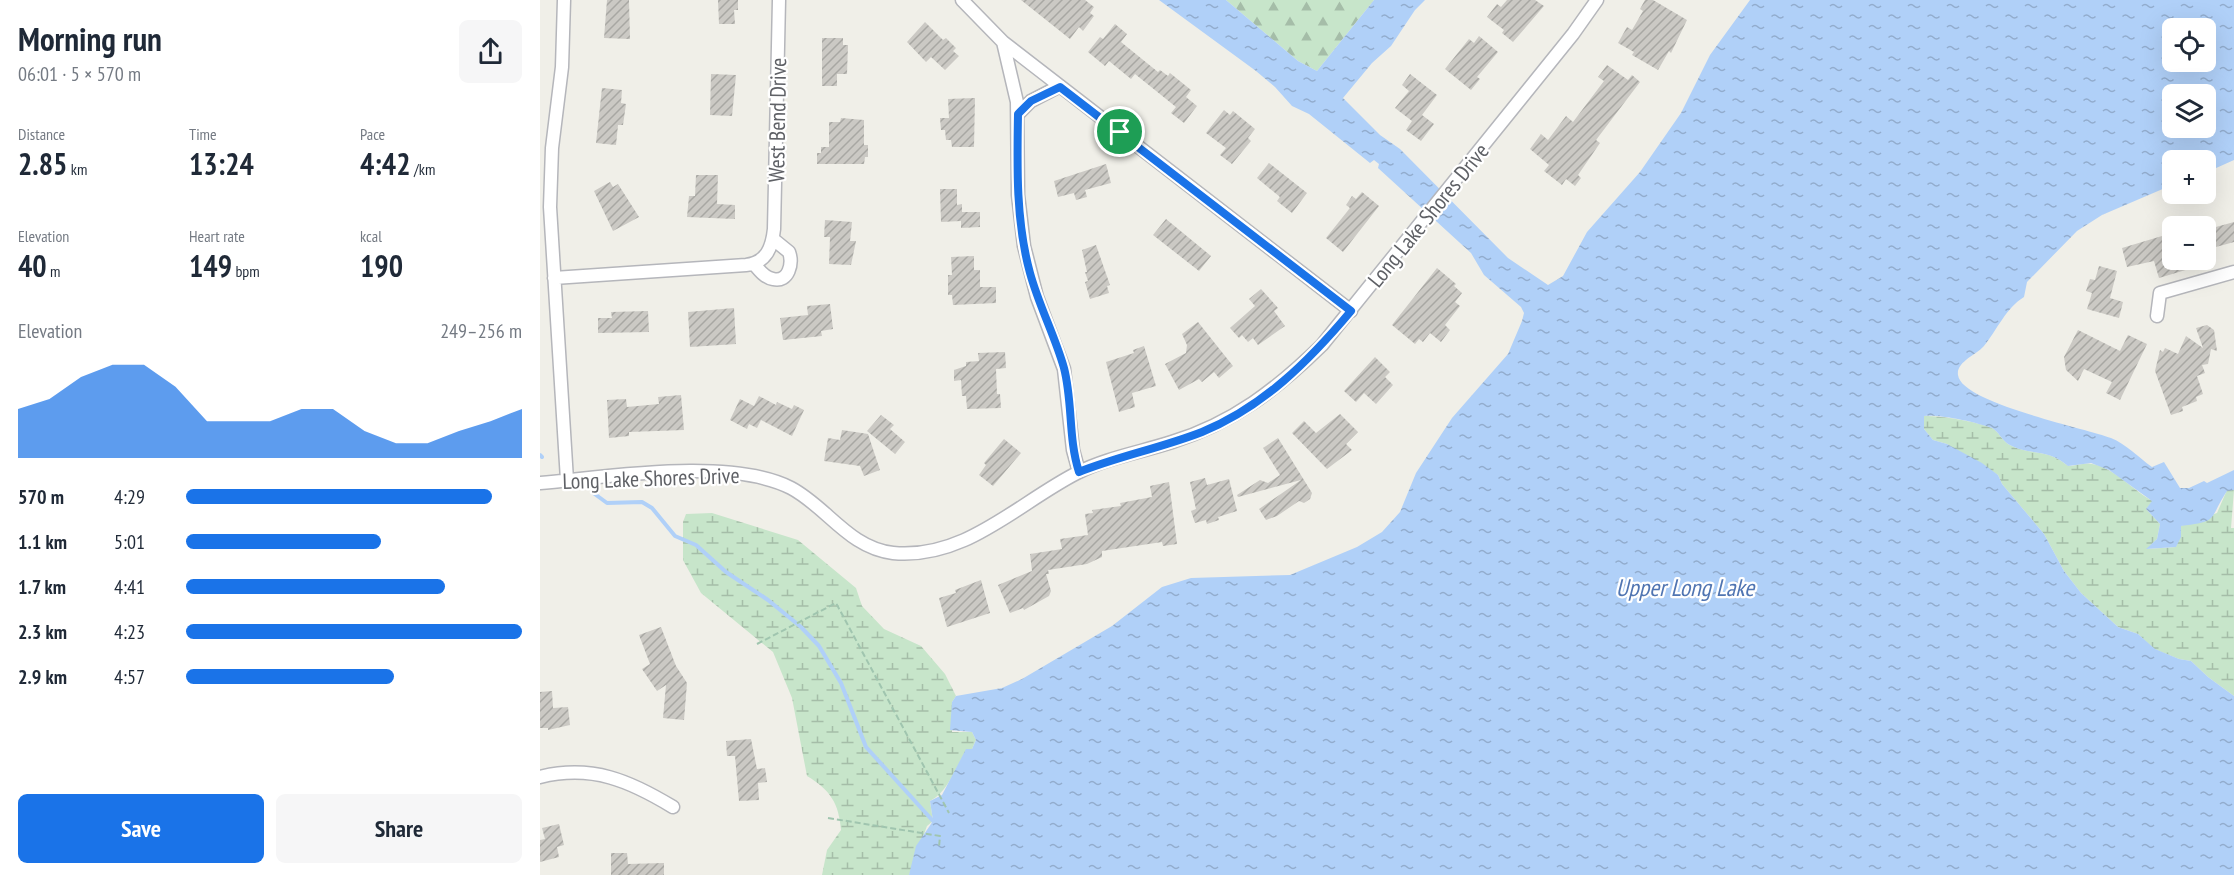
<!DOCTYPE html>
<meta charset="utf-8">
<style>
:root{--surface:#fff;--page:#f6f6f7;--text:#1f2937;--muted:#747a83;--accent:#1a73e8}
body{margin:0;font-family:"PT Sans Narrow",sans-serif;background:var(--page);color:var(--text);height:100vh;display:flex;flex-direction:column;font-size:22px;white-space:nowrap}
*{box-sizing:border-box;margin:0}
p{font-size:20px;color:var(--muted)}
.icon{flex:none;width:33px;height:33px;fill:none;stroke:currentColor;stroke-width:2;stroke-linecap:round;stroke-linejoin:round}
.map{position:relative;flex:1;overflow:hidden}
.details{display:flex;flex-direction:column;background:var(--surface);width:540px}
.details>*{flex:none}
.buttons{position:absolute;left:1622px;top:18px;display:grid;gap:12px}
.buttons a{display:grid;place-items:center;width:54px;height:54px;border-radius:9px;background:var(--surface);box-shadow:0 6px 24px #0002;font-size:30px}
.pin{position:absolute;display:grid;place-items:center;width:51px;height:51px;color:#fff;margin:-26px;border:3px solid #fff;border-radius:50%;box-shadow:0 2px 6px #0007}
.round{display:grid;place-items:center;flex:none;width:63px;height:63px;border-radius:9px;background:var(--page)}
.head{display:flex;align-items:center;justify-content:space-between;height:102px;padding:0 18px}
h1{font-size:33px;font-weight:600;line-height:45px}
.stats{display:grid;grid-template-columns:repeat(3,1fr);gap:9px;height:102px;padding:6px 18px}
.stats div{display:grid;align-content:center}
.stats b{font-size:30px;font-weight:600}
.stats small{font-size:16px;font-weight:400}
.stats p{font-size:16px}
.chart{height:168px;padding:12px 18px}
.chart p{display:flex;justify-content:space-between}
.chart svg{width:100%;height:108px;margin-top:6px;fill:var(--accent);opacity:.7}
.action{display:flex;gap:12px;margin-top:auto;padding:12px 18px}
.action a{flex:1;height:69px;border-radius:9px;background:var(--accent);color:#fff;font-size:24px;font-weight:600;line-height:69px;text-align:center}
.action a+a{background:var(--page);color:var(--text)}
ul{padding:0 18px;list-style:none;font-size:20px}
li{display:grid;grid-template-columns:96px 72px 1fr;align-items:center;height:45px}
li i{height:15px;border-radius:8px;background:var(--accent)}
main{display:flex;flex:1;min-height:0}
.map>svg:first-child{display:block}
</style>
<main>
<section class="details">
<div class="head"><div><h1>Morning run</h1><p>06:01 · 5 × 570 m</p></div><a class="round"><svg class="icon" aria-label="share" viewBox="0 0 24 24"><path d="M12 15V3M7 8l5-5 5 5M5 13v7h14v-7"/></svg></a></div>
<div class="stats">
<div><p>Distance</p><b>2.85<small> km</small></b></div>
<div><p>Time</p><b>13:24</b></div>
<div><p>Pace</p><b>4:42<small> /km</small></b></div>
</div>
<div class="stats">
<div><p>Elevation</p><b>40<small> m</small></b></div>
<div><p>Heart rate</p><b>149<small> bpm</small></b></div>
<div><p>kcal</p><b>190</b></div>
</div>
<div class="chart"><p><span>Elevation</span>249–256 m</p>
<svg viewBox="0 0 160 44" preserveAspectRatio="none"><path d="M0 44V24L10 20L20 11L30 6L40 6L50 15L60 29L70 29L80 29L90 24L100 24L110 33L120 38L130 38L140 33L150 29L160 24V44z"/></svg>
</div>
<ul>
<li><b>570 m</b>4:29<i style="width:91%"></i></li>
<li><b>1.1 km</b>5:01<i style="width:58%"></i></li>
<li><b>1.7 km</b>4:41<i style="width:77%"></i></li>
<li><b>2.3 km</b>4:23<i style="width:100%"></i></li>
<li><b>2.9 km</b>4:57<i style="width:62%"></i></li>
</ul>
<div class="action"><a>Save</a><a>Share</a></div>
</section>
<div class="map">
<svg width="1694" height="875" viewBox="0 0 1694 875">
<defs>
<pattern id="forest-firs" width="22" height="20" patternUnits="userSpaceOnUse" patternTransform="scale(1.5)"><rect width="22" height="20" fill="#c7e5ca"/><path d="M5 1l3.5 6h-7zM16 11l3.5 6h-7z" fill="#a5bda8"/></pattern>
<pattern id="wetland-marsh" width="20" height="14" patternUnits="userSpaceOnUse" patternTransform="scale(1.5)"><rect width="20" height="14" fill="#c7e5ca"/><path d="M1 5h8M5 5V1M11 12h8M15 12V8" fill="none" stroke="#a5bda8"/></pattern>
<pattern id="water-ripples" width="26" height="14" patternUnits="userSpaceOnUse" patternTransform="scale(1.5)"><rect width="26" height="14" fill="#b0d0f8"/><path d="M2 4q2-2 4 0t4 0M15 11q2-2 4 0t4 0" fill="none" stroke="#92accd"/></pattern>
<pattern id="building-hatch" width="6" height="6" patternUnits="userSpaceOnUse" patternTransform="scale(1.5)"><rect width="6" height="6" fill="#cbc9c4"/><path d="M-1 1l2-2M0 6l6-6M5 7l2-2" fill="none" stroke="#a8a7a3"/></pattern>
</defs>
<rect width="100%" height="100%" fill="#f0efe8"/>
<path fill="url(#forest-firs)" d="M686,0H834L777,71L758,61Z"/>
<path fill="url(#wetland-marsh)" d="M1384,416C1403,416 1434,421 1452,428C1458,431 1462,440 1468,444C1489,456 1508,448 1528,466C1535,466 1545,462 1552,464C1574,467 1593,491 1613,501L1606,509L1620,524L1617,539L1607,549L1636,547L1641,526L1677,513L1687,490H1694L1691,528H1694V696L1668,677L1651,661L1639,659L1614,649L1598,634L1578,627L1541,593L1524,571L1504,534L1462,484L1458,475L1407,444L1393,440L1384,429Z
M172,513L258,540L316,588L322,606L344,629L381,646L405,674L416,696L412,702V732H432L436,740L432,749L427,750C415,767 409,791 390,801L393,821L387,826L369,875H282L287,850L301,830C299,803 290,790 267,776L252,698L233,652L161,593L143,560V522L146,514Z"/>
<path fill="url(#water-ripples)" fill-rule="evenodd" d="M619,0H686L758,61L777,71L834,0H885L875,10L851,46L832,63L803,98L840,135L860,149L968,258L1008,285L1023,276L1047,232L1100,172L1141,113L1170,55L1210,0H1694V160L1665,173V160H1632V183L1625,185V188L1562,215L1537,231L1487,282L1484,297C1466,308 1457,330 1444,346C1436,355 1416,362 1418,375C1421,403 1545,428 1571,438C1586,444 1598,457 1612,467L1624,462L1640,488H1649L1664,481L1667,483L1694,470V490L1687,491C1668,520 1680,521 1641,526V537L1636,547L1606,549L1617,539L1620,524L1606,509L1612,501L1569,470L1551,463L1528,466C1508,448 1489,456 1468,444C1462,440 1458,431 1452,428C1436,422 1400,414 1384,416V429L1393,440L1407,444L1442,463L1458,475L1462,484L1504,534L1524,571L1541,593L1578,627L1598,634L1615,649L1639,659L1651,661L1668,677L1694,696V875H369L376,846L393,821L390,801L402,795L426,749H432L436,740L432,732L410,730L412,702L416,696L462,688L482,679L572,626L622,587L651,578L750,575L817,547L842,532L860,512L876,473L912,418L968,354L982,321L984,313L981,307L944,275L931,253L838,168L839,164L834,160L830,163L769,114L752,106L735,87L716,71ZM1632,28H1665V62H1632ZM1632,94H1665V128H1632Z"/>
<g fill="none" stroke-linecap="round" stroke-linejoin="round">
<path stroke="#b0d0f8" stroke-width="4" d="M0,455L2,457
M52,492L67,503L102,502L112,508L135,536L156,545L186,572L228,600L261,627L279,646L301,683L326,747L393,821"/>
</g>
<path fill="url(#building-hatch)" d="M67,0H89L90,39L64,38Z
M178,0H198V10H194L195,24H179Z
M481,0H545L554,7L550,13L554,16L543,31L539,27L530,39Z
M967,0H995L1004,6L973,42L962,33L964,30L947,17L957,4L961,7Z
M1105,0H1113L1147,20L1131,53L1129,51L1118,70L1092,55L1094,52L1078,43L1087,27L1092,30L1103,11L1100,9Z
M385,22L403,40L406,38L416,48L413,51L419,56L405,70L391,57L386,62L367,42Z
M575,24L587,34L581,42L618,72L620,70L628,76L630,73L651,90L646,97L657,106L644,123L631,113L636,107L595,74L591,79L569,61L565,66L548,52L560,37L563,39Z
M939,36L958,52L937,77L940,79L931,90L905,69L929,39L934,43Z
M282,38H303V45H308L307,74H297V86H282Z
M1067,65L1088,80L1092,75L1100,82L1056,140L1060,143L1038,175L1041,178L1035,186L1026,179L1022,185L1004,171L1009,165L990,149L1001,134L1008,140L1026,116L1033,122L1064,81L1058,77Z
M171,74L196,75L192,116L170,115Z
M870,74L897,95L882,115L894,124L881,141L866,130L872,121L855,108L869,91L862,85Z
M62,88L82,90L81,103L86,104L83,125H78L76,145L56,143Z
M435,98L434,147H412L411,140H406L405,130H401L400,118H409L408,99Z
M684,110L690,115L693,111L715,129L708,138L711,141L692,164L680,155L686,148L666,133Z
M301,118L324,120V145H328V157H325L324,164H277V153H281V147H289V122H300Z
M729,163L767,193L752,213L737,201L740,197L717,178Z
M566,164L571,183L545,190L547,197L536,200L534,193L518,197L514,181Z
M156,175H178L177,204L195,205V219L147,217L149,196H155Z
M70,182L73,187L78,184L99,217L73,231L54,191Z
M400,189H417V205L422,204V212H440V227L421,228V221L401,222Z
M822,192L839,206L803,252L786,238L810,208L806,205L812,196L816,199Z
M626,219L671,256L659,271L613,235Z
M285,220L312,222L310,241H316L311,265L289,264L290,237H284Z
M1694,222V242L1665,250V230Z
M1622,236L1631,260H1672V262L1619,278L1614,261L1587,267L1582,248Z
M556,245L570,285L567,286L569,293L550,299L545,282L548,281L545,272H547L542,250Z
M434,256V270H440V287H456V303L413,305L412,295H408V275H412L411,257Z
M1559,266L1577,271L1570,298L1583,302L1579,318L1547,309L1552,293L1546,291L1550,279L1555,280Z
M897,268L916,284L914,286L922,293L915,302L920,306L905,325L910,330L901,342L890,333L883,342L879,339L875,344L852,325Z
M721,289L738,308L734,311L745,326L718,345L713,338L708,342L702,335L699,338L690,328L715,306L709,299Z
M290,304L293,329L281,331L282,336L243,340L240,318L268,315L267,306Z
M194,308L196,344L150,347L148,312Z
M108,311L109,332L58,333V318H72L71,312Z
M658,322L693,366L679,378L674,372L662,382L659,379L639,390L625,364L646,353L647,345L642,334Z
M1667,325L1674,330L1677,351L1671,349L1668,364L1662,365L1665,373L1657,376L1663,394L1656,397L1657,401L1642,407L1643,411L1631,415L1615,371L1620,350L1623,352L1625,348L1638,354L1646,336L1663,348L1656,328Z
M1538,330L1580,351L1588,335L1607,344L1580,400L1566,393L1572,382L1544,369L1538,381L1526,370L1524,357Z
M604,346L616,386L592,393L595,407L579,412L566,362L594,353L593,350Z
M465,352L466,368L456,369L457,394H460L461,408L427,409L426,396H422L421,380L414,381V370L426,366V362L439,361L438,353Z
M835,357L850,372L845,377L853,385L836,404L824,393L816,402L804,391Z
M141,395L144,430L89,432V436L69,438L67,400L86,399L87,407L119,404L118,397Z
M219,396L236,405L237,402L252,409L254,405L264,410L252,436L221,420L217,428L209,424L207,429L190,420L200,399L214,406Z
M800,414L818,432L806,444L812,450L787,469L752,433L764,421L776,433Z
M341,415L354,425L350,429L365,442L355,454L327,431Z
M302,430L328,434L340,470L324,476L320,466L284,461L288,438L300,440Z
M738,438L772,493L770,499L764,503L759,501L737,516L726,520L719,509L761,480L698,497L697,495L720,480L728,483L740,475L723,448Z
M464,439L481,453L453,486L439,475L446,465L444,463Z
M665,478L667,485L689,479L697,511L678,517L679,520L667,524L666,520L655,523L651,511L656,509L650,482Z
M629,482L637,544L623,546L622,542L562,551V557L547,564L508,570L509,574H506L511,591L509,596L484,610L483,608L470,613L458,585L492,571L490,554L522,549L520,539L548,535L545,514L553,513L552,510L581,506L580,503L612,497L610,486Z
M441,580L450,613L407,627L399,598L416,593L415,590Z
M121,627L136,666L147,683L144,720L123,718L126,685L117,691L102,669L110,664L99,635Z
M12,691L13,708L28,707L30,725L8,730V728H0V692Z
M211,739L217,769L225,768L227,782L218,783L219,800L199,801L195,756H187L186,741Z
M19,824L24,845L17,847L19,857L0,862V840L5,839L2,828Z
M71,853H87L88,864L124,863V875H71Z"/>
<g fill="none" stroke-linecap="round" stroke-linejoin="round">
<g stroke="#b5b6bb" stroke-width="15">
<path id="minor" d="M24,0L22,67L12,148L10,207L27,480
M422,0L463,42L811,311
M463,42L477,102L478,195L484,246L497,297L524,369L533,450L539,472
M478,114L491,101L520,86
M214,264C219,270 225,278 233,279C249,283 253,263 249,252L233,239
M14,278L206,265C226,263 232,248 234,229L239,0
M1617,316L1620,293L1694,272
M0,483C68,477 191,457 251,488C287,507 309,548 353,553C425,560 478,503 537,473C566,458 601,452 632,442C693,423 737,389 782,345L1033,34L1057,0
M0,777C52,764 90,781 133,807"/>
</g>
<path stroke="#a0c5af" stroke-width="2" stroke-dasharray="6 3" stroke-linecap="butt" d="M217,644L296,603L409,813
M288,818L400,836L399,847"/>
<use href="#minor" stroke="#fff" stroke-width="12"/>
</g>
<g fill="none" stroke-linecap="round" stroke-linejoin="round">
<g stroke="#fff" stroke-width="12">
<path id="route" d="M520,87L811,311C769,361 723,407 662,432C621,448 579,456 539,472C528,438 533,403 524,368C515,336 499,306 490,273C476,222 477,168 478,114L491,101Z"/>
</g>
<use href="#route" stroke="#1a73e8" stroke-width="8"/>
</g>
<g text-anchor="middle" stroke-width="4.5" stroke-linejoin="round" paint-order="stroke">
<g font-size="22" fill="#5f6166" stroke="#fff">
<text transform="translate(237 120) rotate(-89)" y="8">West Bend Drive</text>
<text transform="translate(888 215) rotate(-51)" y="8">Long Lake Shores Drive</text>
<text transform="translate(111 478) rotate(-2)" y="8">Long Lake Shores Drive</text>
</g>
<g font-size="24" font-style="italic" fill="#5075b2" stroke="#fff">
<text x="1145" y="596">Upper Long Lake</text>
</g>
</g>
</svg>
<div class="buttons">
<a><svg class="icon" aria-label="locate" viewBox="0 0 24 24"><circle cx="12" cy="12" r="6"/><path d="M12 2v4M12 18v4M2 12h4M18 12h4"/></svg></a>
<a><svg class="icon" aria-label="layers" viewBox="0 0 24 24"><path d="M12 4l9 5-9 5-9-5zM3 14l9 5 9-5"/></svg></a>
<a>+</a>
<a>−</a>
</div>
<div class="pin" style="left:580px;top:132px;background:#1e9e55"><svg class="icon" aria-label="arrive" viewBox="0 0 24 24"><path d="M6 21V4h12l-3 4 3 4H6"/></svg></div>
</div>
</main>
